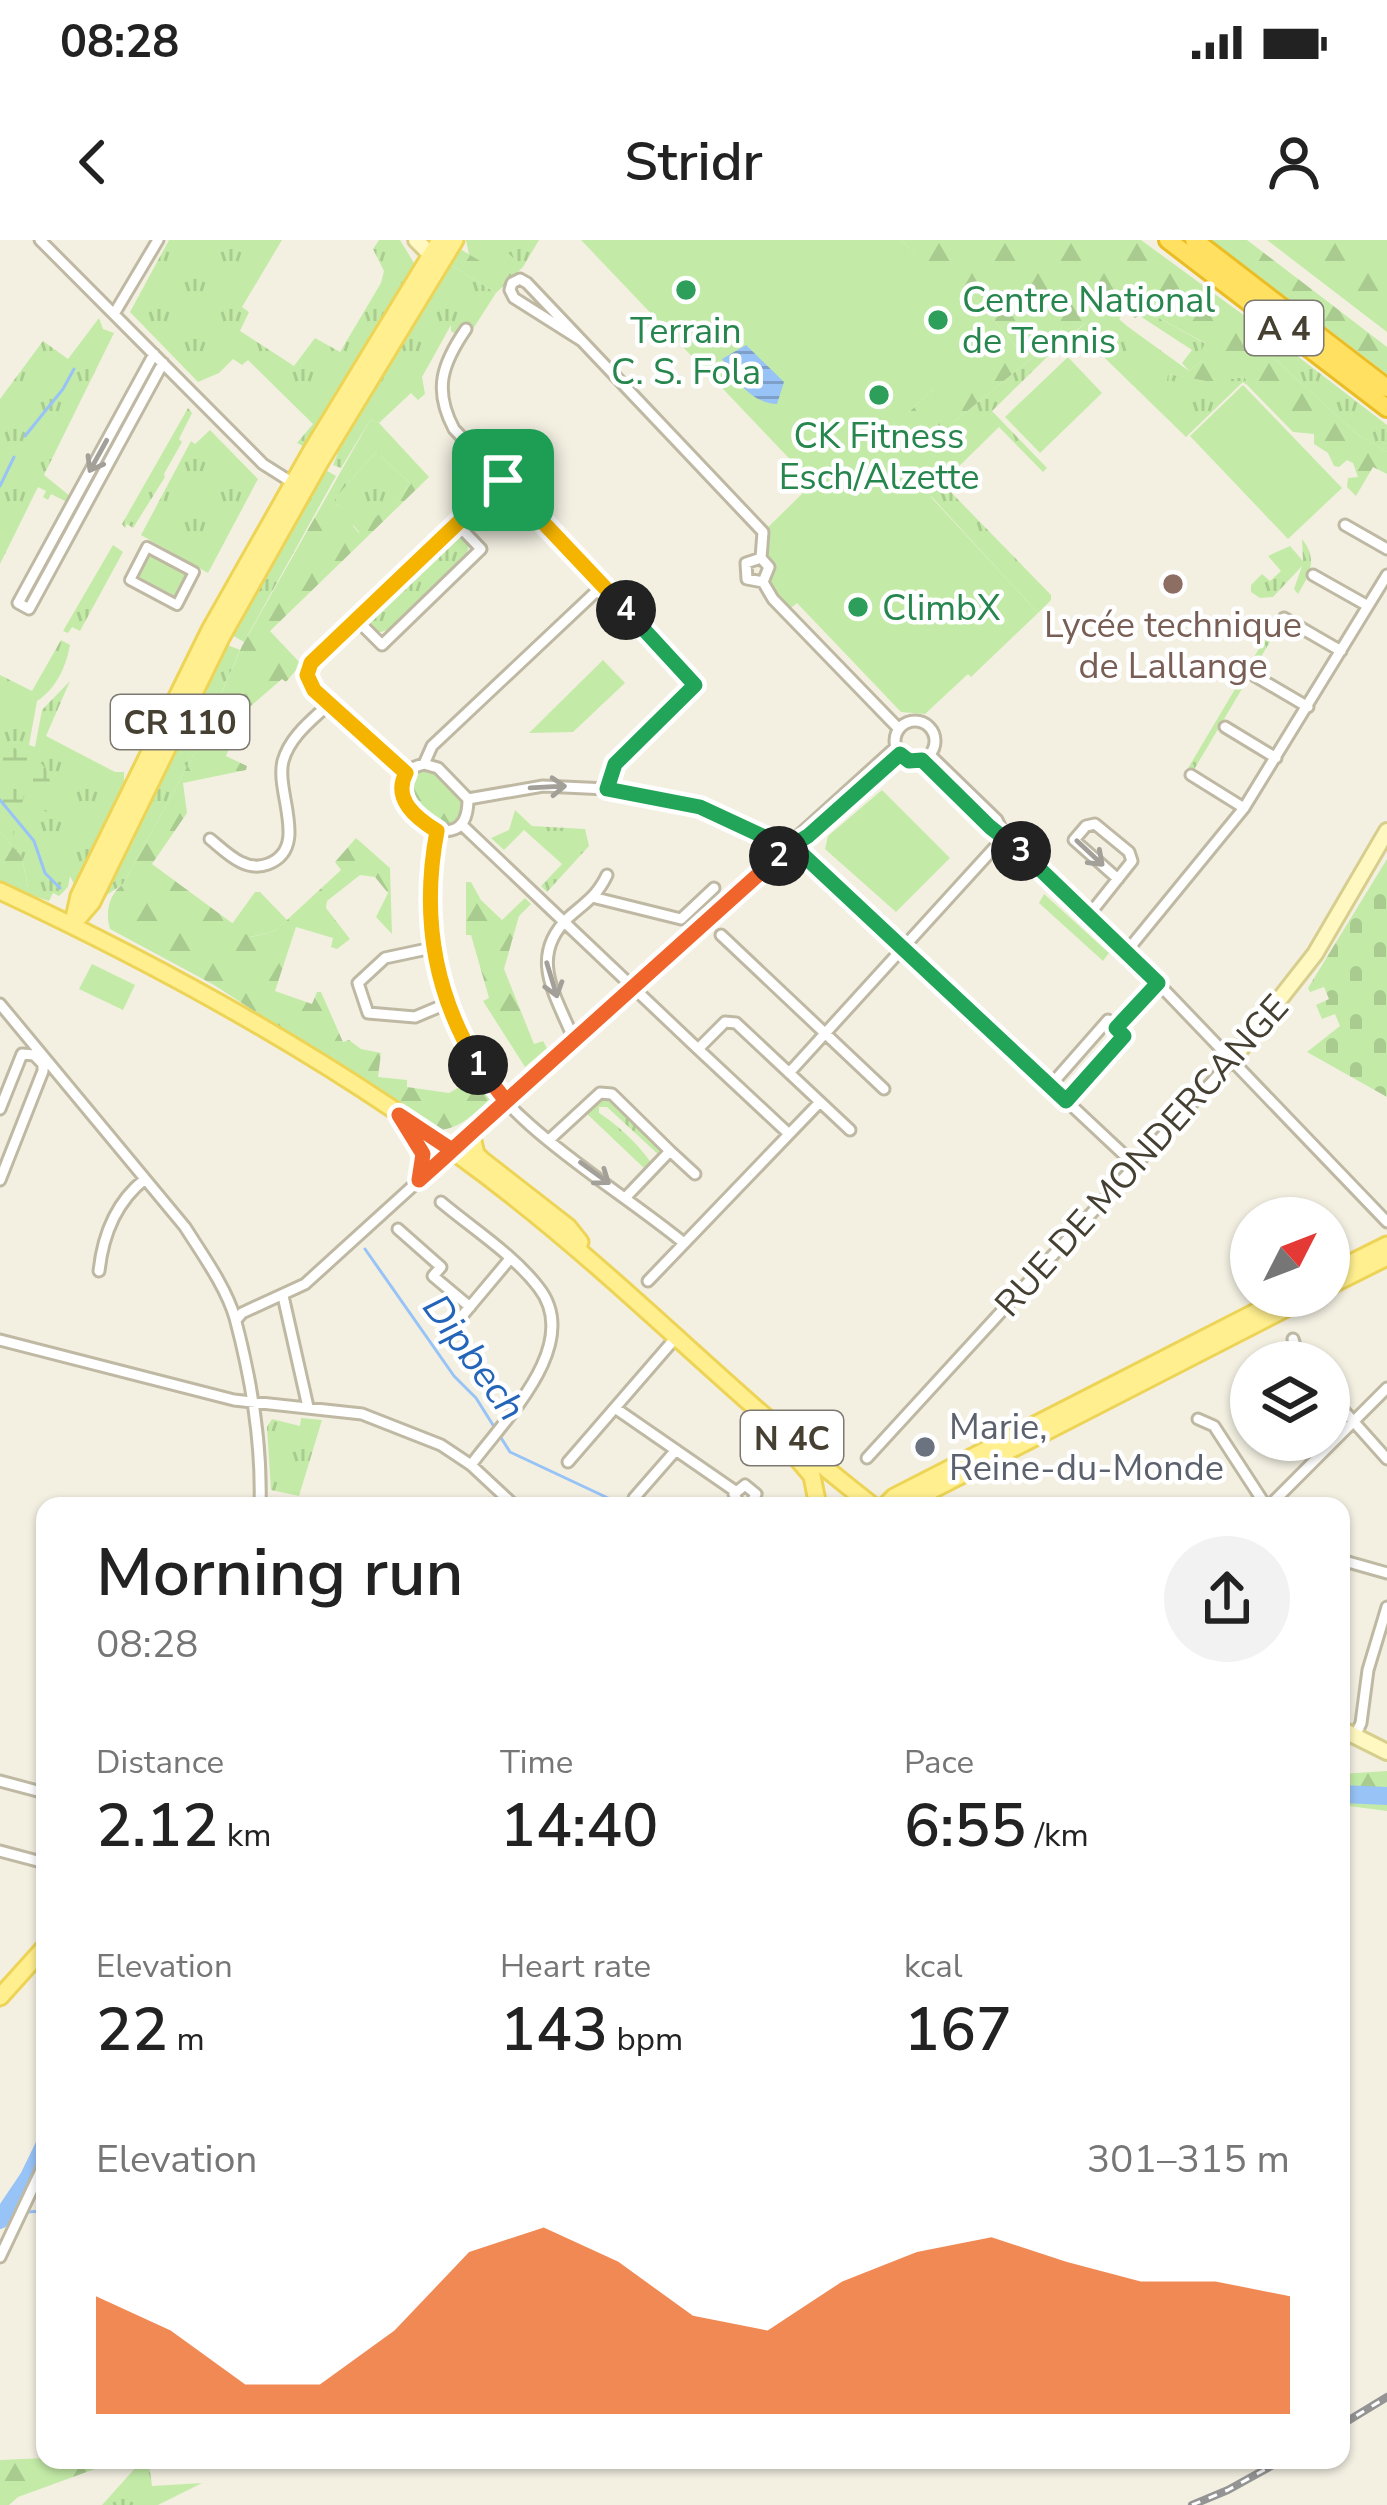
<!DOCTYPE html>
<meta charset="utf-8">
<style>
:root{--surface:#fff;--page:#f2f2f2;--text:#222;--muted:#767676;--accent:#ea580c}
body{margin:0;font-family:"Nunito Sans",sans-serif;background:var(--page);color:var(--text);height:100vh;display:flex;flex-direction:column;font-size:45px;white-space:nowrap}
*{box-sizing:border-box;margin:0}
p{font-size:39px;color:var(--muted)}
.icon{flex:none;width:66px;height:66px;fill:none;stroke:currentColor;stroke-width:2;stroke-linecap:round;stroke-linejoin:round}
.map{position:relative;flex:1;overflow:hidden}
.sheet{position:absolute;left:36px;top:1257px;width:1314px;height:972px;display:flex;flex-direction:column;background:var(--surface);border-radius:24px;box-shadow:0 3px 9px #0004}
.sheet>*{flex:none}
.needle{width:78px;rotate:48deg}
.tools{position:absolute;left:1230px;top:957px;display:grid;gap:24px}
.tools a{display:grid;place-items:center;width:120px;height:120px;border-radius:50%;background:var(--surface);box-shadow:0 3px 9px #0004;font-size:60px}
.pin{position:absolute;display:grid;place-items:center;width:102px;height:102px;color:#fff;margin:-51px;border-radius:24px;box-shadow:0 6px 18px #0006}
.km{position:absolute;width:60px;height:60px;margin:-30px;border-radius:50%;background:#222;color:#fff;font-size:33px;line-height:60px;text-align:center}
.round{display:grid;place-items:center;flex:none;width:126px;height:126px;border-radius:63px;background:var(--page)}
.overview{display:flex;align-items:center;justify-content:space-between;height:204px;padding:0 60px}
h1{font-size:66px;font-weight:600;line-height:90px}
.metrics{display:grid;grid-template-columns:repeat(3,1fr);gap:18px;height:204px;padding:12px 60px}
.metrics div{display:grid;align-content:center}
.metrics b{font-size:60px;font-weight:600}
.metrics small{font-size:33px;font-weight:400}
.metrics p{font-size:33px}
.chart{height:336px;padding:24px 60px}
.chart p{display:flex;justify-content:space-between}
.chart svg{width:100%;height:216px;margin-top:12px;fill:var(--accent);opacity:.7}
.status{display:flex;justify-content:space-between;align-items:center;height:84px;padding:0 60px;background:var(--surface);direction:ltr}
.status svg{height:33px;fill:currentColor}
header{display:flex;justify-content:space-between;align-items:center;height:156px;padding:0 60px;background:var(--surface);font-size:54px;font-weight:600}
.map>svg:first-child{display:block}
</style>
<div class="status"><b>08:28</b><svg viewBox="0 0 49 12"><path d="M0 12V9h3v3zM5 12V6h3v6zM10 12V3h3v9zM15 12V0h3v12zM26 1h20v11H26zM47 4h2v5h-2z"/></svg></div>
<header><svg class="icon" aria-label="back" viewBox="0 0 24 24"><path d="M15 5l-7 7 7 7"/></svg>Stridr<svg class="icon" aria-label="person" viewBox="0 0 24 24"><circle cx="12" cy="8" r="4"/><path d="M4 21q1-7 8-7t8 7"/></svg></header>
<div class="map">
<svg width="1387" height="2265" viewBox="0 0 1387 2265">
<defs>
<pattern id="grass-tufts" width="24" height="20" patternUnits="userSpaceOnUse" patternTransform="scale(3)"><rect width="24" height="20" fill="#c3eba7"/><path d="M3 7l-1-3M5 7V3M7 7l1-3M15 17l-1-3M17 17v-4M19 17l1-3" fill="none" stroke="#a9cb90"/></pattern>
<pattern id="forest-firs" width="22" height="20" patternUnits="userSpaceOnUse" patternTransform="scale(3)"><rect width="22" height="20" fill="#c3eba7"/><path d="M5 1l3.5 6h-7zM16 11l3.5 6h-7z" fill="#a9cb90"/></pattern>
<pattern id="wetland-marsh" width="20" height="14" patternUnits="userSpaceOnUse" patternTransform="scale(3)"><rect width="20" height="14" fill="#c3eba7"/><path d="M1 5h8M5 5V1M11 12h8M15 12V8" fill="none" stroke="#a9cb90"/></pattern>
<pattern id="cemetery-stones" width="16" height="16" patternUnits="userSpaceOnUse" patternTransform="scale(3)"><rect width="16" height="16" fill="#c3eba7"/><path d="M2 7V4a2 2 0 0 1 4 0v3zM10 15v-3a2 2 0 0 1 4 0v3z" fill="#a9cb90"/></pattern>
<pattern id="water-rules" width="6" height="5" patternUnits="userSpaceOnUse" patternTransform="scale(3)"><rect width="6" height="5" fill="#98c3f6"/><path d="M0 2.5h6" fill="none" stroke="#7ea0c8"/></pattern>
</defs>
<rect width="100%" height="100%" fill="#f3f0e2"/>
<path fill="url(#grass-tufts)" d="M169,0H282L242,67L249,72L240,91L294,126L315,98L340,112L381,43L384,31L373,9L379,0H400L414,23L413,31L307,208L297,203L313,184L248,120L242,125L233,119L219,133L198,142L130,72Z
M466,0H539L523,27L509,15L498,33L469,15Z
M448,23L496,53L471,92L460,97L451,91V85L422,137L425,154L418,160L411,153L379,183L370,180L341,228L333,225L345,195Z
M1146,71L1206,104L1201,121L1189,131L1182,123L1192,110L1140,76Z
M99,78L103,89L114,93L44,235L70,256L67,262L51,254L48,260L43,257L46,251L38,247L0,324V159L43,101L68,119Z
M1086,82L1125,97L1167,134L1212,141L1245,137L1248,146L1243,142L1186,197L1077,91Z
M1253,82L1387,185V212L1357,194L1263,108Z
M1039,112L1046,118L992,171L1047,228L1043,232L999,187L942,243L1051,355V360L1038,373L931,256C928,239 934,233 946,221L935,210L948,212L954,182Z
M188,168L192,173L179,199L182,202L164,234L165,237L133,288L127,284L125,288L122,284Z
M210,190L258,239L208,333L141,295L191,201L195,204Z
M376,212L411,244L360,293L353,285L356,281L336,264V257Z
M322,228L336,236L244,402L230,394Z
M456,297H462L469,305L466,316L388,390L377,393L369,385L373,374Z
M1302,299C1318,319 1310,334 1298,354L1294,349L1302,326L1273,357L1260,358L1251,352V345L1262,334L1270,341L1281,331L1268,316L1290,306L1303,321Z
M113,305L123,312L80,391L72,387L68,393L63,391Z
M1276,380L1281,383L1192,533L1184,535Z
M61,400L70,405C66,427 56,449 37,461L29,505L35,507L42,470L70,441L46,496L115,532H124V549L77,650L70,636L68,647L59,656L53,653L49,661L19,651L28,647L22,617L0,592V435L32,451Z
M225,404L240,410L199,505L123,644L98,661Z
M515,570L532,586L585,589L589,606L547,652L541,646L562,624L524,590L504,610L491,598L509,590Z
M1044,654L1109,713L1103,721L1039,663Z
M609,857L660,906V916L607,867H599V873C617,884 641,907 652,924L646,930L585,872L600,858Z
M301,1178L322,1180L299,1256L271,1250L267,1187L272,1179L300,1186Z
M149,2224L152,2246L202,2243L158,2265H102L138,2225Z"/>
<path fill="url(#forest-firs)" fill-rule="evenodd" d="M901,0H1141L1253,82L1263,108L1357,194L1387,212V234L1373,227L1356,256L1347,247L1348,238L1358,237L1353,223L1347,220L1339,227L1334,226L1328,213L1314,204V194L1293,192L1248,146L1245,137L1212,142L1168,134L1167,141L1160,142L1131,116L1125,97L1099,98L1086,82L1046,118L1039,112L954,182L957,206L948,212L932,209L908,183V173L935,147L945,150L1016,106L966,48L955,57ZM1126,71L1135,78L1146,71L1205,103L1200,113L1201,121L1189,131L1127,86L1119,79Z
M1211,0H1247L1387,107V134Z
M1267,0H1387V92Z
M457,7L498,32L509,14L523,27L496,53L448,23Z
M370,180L379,183L429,237L270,391L301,424L286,442L282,439L245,471L226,516L247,526L246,530L183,543L187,573L152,624L251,697L275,691L341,630L335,622L356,598L390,628L392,694L376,677L388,653L375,637L360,635L327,661L326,668L350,699L337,709L331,707L333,698L296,687L275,751L312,764L317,752H321L343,802L349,800L361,809L381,813L378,837L407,840V847L449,853L479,836L492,853L491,859C474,873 461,889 438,890L214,745L110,689C105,672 109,654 123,644L199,505L242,406ZM376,212L411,244L359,293L353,286L357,280L336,264V257Z
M432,525L468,559L461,584L437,591L404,563L406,533Z
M0,592L22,617L28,648L19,651L0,642Z
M466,642H471L481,660L502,680L525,658L531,664L519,676L504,729L534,804L543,801L547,808L525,827L483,761L489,758L471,695H466Z
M1387,1531V1571L1341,1565V1534Z
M45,2218L106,2220L103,2226L18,2257L9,2265H0V2220Z"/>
<path fill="url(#wetland-marsh)" d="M0,504C42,514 57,529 49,574L24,555L13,597L0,584Z"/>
<path fill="url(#cemetery-stones)" d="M1387,619V857L1307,812L1340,786L1335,774L1322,779L1316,765L1329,759L1324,747L1310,752L1308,748Z"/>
<path fill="#c3eba7" d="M581,0H901L955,56L966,48L1016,106L961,160L934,148L909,172L908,183L947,221L931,236V257L1038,373L971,437L968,434L925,474L901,472L797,363L786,372L763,342V292L805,251V235Z
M1068,117L1102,153L1040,213L1005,177Z
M1243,145L1342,248L1288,299L1190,196Z
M151,314L189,334L177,357L139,337Z
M603,420L625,443L573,492L529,493Z
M882,550L950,618L896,672L825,609L828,596Z
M255,652H260L287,680L275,691L250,697L232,684Z
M92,724L135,745L123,770L79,749Z"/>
<path fill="url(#water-rules)" d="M746,105L784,142L777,164C750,163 736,139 722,119Z"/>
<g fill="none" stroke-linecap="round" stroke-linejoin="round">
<path stroke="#98c3f6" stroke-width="3" d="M25,196L63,149L74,129
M0,246L14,217
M0,560L34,601L45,633L60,648
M365,1009L454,1136L476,1158L510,1212L625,1266
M26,1972L45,1971"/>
<path stroke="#98c3f6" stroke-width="18" d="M1341,1554L1387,1556
M0,1980L29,1937L45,1904"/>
<g stroke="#bfb9a4" stroke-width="14">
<path id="pedestrian" d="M147,307L194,332L177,365L130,340Z"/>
</g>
<g stroke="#bfb9a4" stroke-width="15">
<path id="minor" d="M40,0L263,224L293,243
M520,39L527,43L582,101L514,58L510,50L512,43Z
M114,74L158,0
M466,89C442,124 433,150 454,189L695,445L615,524L607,549
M582,101L763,292L761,318
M154,114L18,363L29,369L163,123
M1345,285L1387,309
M761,318L746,323L747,339L763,342L773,359L899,489
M761,318L769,327L763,342
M1313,335L1368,366
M1284,378L1341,411
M357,380L382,405L481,309L457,284
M1255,436L1308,467
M895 501a20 20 0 1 1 40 0a20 20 0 1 1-40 0Z
M1225,487L1276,518
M930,515L997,580L1005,596
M922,520L1127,711L1387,982
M424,524L432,506L603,345
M424,524L438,528L468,559C468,640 352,541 424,524Z
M406,533L314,450L309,445L308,429L503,240
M1191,535L1244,568
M468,559L543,546L607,549L700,567L803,614L1135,925
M461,584L698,809
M437,591C416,700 444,810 530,885C578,928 635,963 684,1003
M210,599C226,612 245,633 268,624C310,608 275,553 283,521C290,496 312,480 330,463
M798,602L900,514
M596,658L681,679L714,648
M1089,675L1132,621L1129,612L1095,584L1086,586L1074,600L1118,639
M721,695L884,849
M432,708L385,718L358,743L368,773L415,777L446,764
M1127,711L1244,568L1387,335
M0,764L185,987C202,1014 226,1047 235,1078C251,1138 262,1203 260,1266
M574,800C556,755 527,717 569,677C586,662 597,656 607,635
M789,833L1005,596
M1050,846L1108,780L1116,788L1158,743
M1066,861L1124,796L1116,788
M0,869L22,814L34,815L43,824V831L0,940
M789,894L698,809L725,782L736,783L850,890
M549,900L600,853L612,854L670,911L627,956
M670,911L695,934
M441,962C473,989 514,1015 539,1048C583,1105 504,1180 471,1225
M398,989L441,1027L433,1036L470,1067
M99,1031C103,994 116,962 145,939
M648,1041L820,862
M283,1056L308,1167
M236,1080L242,1073L305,1044L896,507
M452,1088L509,1020
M1293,1099L1300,1122
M0,1100L234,1160L362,1174L441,1205L471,1225L515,1266
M1329,1154L1387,1219
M615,1168L735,1251
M1198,1179L1214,1186L1266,1266
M867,1218L1232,820
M568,1222L678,1095
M634,1258L676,1210
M740,1266L734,1254L745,1245L756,1254L750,1266
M1269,1266L1387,1148
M1341,1320L1387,1333
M1355,1496L1361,1483L1368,1430L1387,1367
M0,1541L45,1553
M0,1611L45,1623
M0,2017L45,1922"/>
</g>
<g stroke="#d7ce8e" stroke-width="20">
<path id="secondary" d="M416,0L431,15
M1232,820L1315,714L1387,591
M1341,1489L1387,1512"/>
</g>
<g stroke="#edd456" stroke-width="21">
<path id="primary" d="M0,651C180,735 358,834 515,958C638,1055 748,1170 873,1266
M73,683L79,656L210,390L312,210L440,0
M72,685L92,662L222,396L320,222L455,0
M404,882L423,914L419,940
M471,893L476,914L482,920L568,987L580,1002
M1329,1034L1387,1005
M1329,1046L1387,1017
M789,1209L812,1236L818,1266
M885,1266L894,1257L1287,1056
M901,1266L1310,1056
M0,1757L45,1707"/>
</g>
<g stroke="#eabd25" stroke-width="22">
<path id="motorway" d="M1168,0L1387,168
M1194,0L1387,148"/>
</g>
<use href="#pedestrian" stroke="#fff" stroke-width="8"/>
<use href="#minor" stroke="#fff" stroke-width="9"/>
<use href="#secondary" stroke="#fff8c0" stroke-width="14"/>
<use href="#primary" stroke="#ffef8f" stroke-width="15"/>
<use href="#motorway" stroke="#ffe061" stroke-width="16"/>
<g stroke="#949494" stroke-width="8">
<path id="rail" d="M1341,2185L1387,2157
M1192,2265L1228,2250L1282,2220"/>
</g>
<use href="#rail" stroke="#fff" stroke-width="3" stroke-dasharray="9" stroke-linecap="butt"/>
</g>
<defs><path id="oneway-shaft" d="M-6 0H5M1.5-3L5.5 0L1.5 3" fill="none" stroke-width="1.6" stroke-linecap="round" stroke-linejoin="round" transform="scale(3)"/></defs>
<g stroke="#a2a098">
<use href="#oneway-shaft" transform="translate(98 216) rotate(119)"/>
<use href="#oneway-shaft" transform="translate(548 547) rotate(-3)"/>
<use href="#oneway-shaft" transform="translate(1090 613) rotate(43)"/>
<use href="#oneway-shaft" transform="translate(552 740) rotate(73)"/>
<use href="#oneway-shaft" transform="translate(595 933) rotate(36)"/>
</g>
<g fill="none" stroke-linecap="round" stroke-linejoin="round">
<g stroke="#fff" stroke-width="24">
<path id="split-1" d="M478,825C433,752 421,675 437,591C416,578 392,559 406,533L314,450L307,435L311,423L503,240"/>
</g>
<g stroke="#fff" stroke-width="24">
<path id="split-2" d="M478,825L506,861C477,887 449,914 419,940L423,914L399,875L452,910L779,616"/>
</g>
<g stroke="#fff" stroke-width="24">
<path id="split-3" d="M779,616L788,608L802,614L1066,861L1124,796L1116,788L1158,743L1021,611"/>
</g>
<g stroke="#fff" stroke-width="24">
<path id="split-4" d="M626,370L695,445L615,524L607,549L700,567L788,608L808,596L900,514L909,521L922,520L990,587L1021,611"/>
</g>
<g stroke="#fff" stroke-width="24">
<path id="split-5" d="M503,240L626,370"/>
</g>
<use href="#split-1" stroke="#f5b400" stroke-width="15"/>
<use href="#split-2" stroke="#f0652b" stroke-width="15"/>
<use href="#split-3" stroke="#22a559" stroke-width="15"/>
<use href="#split-4" stroke="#22a559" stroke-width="15"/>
<use href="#split-5" stroke="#f5b400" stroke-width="15"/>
</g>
<g fill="#2e9e5b" stroke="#fff" stroke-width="4.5">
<circle cx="686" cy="50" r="12"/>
<circle cx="938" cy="80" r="12"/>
<circle cx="879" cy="155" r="12"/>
<circle cx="858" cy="367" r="12"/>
</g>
<circle fill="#8d6e63" stroke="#fff" stroke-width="4.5" cx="1173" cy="344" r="12"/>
<circle fill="#6b7280" stroke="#fff" stroke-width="4.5" cx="925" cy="1207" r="12"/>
<g text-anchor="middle" stroke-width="9" stroke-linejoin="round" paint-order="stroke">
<g fill="#fff" stroke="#7d7970" stroke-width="3">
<rect x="1245" y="61" width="78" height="54" rx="9"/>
<rect x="111" y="455" width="138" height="54" rx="9"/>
<rect x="741" y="1171" width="102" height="54" rx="9"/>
</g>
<g font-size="33" font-weight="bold" fill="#454032">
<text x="1284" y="100">A 4</text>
<text x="180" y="494">CR 110</text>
<text x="792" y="1210">N 4C</text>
</g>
<g font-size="36" fill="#27864d" stroke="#fff" text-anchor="start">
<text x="962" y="72">Centre National<tspan x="962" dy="41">de Tennis</tspan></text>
<text x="686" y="103" text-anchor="middle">Terrain<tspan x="686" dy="41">C. S. Fola</tspan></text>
<text x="879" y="208" text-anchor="middle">CK Fitness<tspan x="879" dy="41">Esch/Alzette</tspan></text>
<text x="882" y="380">ClimbX</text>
</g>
<g font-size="36" fill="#785e54" stroke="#fff">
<text x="1173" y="397">Lycée technique<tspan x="1173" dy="41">de Lallange</tspan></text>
</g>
<g font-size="36" fill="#454032" stroke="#fff">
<text transform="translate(1141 915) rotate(-48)" y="13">RUE DE MONDERCANGE</text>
</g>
<g font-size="36" fill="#5b616d" stroke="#fff" text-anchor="start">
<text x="949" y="1199">Marie,<tspan x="949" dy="41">Reine-du-Monde</tspan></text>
</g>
<g font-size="39" font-style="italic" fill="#2465b9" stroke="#fff">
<text transform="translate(475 1117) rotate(54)" y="14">Dipbech</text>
</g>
</g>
</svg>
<div class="tools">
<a><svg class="needle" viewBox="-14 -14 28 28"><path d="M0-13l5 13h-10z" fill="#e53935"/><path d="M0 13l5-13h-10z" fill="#767676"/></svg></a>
<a><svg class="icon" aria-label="layers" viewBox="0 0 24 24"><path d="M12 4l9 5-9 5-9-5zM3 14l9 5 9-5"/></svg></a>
</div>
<div class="pin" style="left:503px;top:240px;background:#1e9e55"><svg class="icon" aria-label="arrive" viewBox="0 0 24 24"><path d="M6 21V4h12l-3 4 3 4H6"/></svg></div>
<b class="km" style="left:478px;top:825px">1</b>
<b class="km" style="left:779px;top:616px">2</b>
<b class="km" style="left:1021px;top:611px">3</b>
<b class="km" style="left:626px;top:370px">4</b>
<section class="sheet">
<div class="overview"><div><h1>Morning run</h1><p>08:28</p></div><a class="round"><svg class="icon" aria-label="share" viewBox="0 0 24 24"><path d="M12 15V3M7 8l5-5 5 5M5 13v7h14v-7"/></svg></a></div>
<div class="metrics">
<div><p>Distance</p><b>2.12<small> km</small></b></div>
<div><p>Time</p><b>14:40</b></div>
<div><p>Pace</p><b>6:55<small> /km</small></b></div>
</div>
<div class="metrics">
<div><p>Elevation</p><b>22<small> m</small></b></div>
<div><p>Heart rate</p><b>143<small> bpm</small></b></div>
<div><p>kcal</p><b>167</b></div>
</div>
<div class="chart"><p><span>Elevation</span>301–315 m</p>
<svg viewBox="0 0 160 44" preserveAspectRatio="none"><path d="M0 44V20L10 27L20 38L30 38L40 27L50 11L60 6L70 13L80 24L90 27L100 17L110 11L120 8L130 13L140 17L150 17L160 20V44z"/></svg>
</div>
</section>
</div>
